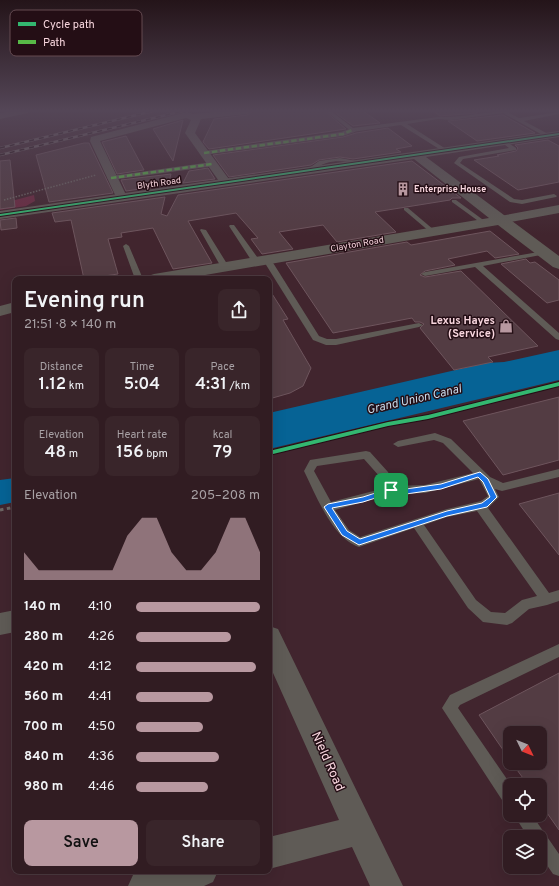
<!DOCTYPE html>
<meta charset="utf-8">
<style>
:root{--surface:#311c22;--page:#39252a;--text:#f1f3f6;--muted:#a8a1a5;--line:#4c3a40;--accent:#b898a0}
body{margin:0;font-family:Overpass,sans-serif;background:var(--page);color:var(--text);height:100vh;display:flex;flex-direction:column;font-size:15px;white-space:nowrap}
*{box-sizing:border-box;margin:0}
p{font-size:13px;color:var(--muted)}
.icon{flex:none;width:22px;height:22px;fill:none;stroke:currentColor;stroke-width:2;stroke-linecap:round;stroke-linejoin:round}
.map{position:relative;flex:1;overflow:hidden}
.side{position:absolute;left:12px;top:276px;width:260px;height:598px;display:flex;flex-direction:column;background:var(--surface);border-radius:8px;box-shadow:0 4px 16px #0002,0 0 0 1px var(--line)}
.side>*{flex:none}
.needle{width:26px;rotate:133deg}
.fabs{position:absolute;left:503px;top:726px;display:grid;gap:8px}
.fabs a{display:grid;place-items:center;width:44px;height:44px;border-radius:8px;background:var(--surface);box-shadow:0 4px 16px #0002,0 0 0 1px var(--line);font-size:20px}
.pin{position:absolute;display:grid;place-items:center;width:34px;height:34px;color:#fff;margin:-17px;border-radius:8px;box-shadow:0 2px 6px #0006}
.round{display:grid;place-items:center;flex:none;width:42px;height:42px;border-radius:8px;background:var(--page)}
.head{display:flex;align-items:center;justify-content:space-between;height:68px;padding:0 12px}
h1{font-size:22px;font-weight:600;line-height:30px}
.figures{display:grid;grid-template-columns:repeat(3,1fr);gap:6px;height:68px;padding:4px 12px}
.figures div{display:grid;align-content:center;border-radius:8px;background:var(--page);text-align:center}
.figures b{font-size:17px;font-weight:600}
.figures small{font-size:11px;font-weight:400}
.figures p{font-size:11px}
.chart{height:112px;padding:8px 12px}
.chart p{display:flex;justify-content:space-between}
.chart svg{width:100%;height:72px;margin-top:4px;fill:var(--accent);opacity:.7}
.primary-button{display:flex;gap:8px;margin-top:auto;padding:8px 12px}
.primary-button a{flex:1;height:46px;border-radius:8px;background:var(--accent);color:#111;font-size:16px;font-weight:600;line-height:46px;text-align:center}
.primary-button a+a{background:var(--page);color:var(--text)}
ul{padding:0 12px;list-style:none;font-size:13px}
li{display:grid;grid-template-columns:64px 48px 1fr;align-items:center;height:30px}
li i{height:10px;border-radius:5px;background:var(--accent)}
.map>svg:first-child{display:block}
</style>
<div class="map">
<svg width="559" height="886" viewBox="0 0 559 886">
<rect width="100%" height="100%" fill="#41252e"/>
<path fill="#6c2a41" d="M34,195L35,201L26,206L0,210V204Z"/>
<path fill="#066395" d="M559,350V380L269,449V413L486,363L504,362Z
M15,478V502L0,505V480Z"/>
<path fill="#533c43" stroke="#6e555d" d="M253,111H325L346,129L209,149L203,142L214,119L247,115Z
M333,111H363L380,123L353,126Z
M433,111H477V113L440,116Z
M503,115L535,133L477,141L448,121Z
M183,120L173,161L153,129Z
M388,128L412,146L396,149L401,152L353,159L340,157L319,160L311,165L229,177L213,155L343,137L356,133Z
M126,136L144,170L117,174L102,142Z
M548,140L559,146V182L518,190L474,160L499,156L497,155L516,151L518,148L515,145Z
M84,143H89L113,193L49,202L36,155Z
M10,160L15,207L0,209V161Z
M412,161L461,198H452L450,200L375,212L396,232L337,242L323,225L279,232L293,249L262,254L251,239L258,238L236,213L188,221L212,263L173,269L153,228L121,233L122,237L108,239L118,274L84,279L71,220L55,222L52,213L165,197L161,214L167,216L178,195Z
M208,168L215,179L183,183L189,171Z
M171,174L168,185L126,191L121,180Z
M16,218L17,228L1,230L0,220Z
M490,231L519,254L495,258L487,251L448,259L455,265L425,271L420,275L425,277L461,271L538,346L488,357L493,362L454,370L420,328L424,324L420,322H415L412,318L333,333L286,263L407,242L411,245Z
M526,259L530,263L535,262L559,280V300L547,303L501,264Z
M269,289L288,319L283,320L311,368L303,386L290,393L269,399Z
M559,397V460L503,475L463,421Z
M559,493V555L519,504Z
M559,673V830L540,803V785H528L512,763H540V733H510V760L479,715Z"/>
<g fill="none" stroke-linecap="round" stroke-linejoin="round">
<path stroke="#6d6664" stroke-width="1.5" stroke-dasharray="1.5 1.5" stroke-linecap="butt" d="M4,200L96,175"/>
<path stroke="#6d6664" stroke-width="2.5" stroke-dasharray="2.5 2.5" stroke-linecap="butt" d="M269,453L388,424L428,417L559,384"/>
<path stroke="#6d6664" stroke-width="3" stroke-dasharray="3.5 3.5" stroke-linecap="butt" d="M0,510L15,507"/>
<path fill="#5f5b56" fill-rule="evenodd" d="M326,111H331L353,128L438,117C463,118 487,111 511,111L509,113L519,118L559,112V114L524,121L550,135L548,138L503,113L451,120L438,119L407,124L446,149L447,150L444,152L401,125L352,132Z
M504,140L516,148V150L463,159L460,163L514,199L522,200L554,194L557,196L556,197L522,204L510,202L454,163L459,157L509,148L501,142Z
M340,158L362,162L359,164C343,160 327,159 313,170L308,169L319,161Z
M452,200H456L486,222L481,223L452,202Z
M404,208H408L434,230V232H430L404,210Z
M230,225H234L260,261L259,263H253L229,226Z
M201,229L206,230L229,267L228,269L221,267L200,230Z
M126,244L129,246L143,279H135L123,246Z
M544,251L548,253L546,254L483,266L559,333V340L556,339L475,267L425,276L421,274L425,272Z
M264,258H270L319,336L327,339H336L419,323L423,325L419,327L336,345H326L313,340L263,260Z
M435,433L451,439L490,477L503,483L559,469V477L502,491L495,489L499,497L488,508L549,593L559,590V601L547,605L529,609L512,623L507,625L483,622L468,608L414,528L359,547C332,538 316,495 304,471L310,460L366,451L370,452L388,472L395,486L425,485L473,473L443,443L434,440L398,447L393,444L398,441ZM364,459L380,477L385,488L331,502L314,471L317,466ZM479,479L488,496L481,501L447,509L360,537L349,530L335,510L391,494L425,493ZM477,511L537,596L522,600L505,613L491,612L476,600L424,525L447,517Z
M559,644V657L460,705L458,708L511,785L510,805L504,803L442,708L450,695Z
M514,815H532L559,854V876L553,874L540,855V837H528Z"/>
<path fill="#5f5b56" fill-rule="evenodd" d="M352,128L356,130L355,132L343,136L204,155L200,153L204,151L341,132Z
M212,162H215V166L111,180L107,178L111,176Z"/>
<path fill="#5f5b56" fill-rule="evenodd" d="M13,111H30L28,113L0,119V113Z
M225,111H252L247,114L201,119L195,133L231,182L229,184H221L185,133L191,120L186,118L100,141L127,197L125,199H117L90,141L91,137L187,112L193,114Z
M559,205V213L500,224L494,220L500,216Z
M15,610V632L0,635V613Z
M269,626L278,629L403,886H370L352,847L269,869V837L339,820L269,664Z
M141,871H218L213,882L204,886H128L133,875Z"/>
<path fill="#5f5b56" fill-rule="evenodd" d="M559,131V137L426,157L559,256V269L553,267L498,225L182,279H146L148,276L154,274L489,218L414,159L0,219V211Z
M15,302V312L0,316V306Z"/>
<g stroke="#736869" stroke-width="2.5">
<path id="rail" d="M0,148L153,111
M0,155L183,111"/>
</g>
<use href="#rail" stroke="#240e15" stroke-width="1.5" stroke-dasharray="5" stroke-linecap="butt"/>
<path stroke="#58b947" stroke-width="2.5" stroke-dasharray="5.5 2.5" stroke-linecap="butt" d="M204,153L343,134L352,130
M111,178L212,164"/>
<g stroke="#240e15" stroke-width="2">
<path id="cycleway" d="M559,133V135L0,216V214Z
M559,382V386L428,419L388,426L269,455V451L388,422L428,415Z"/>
</g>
<use href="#cycleway" fill="#33b770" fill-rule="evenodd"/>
</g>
<linearGradient id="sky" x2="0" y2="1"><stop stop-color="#241419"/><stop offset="0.47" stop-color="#544657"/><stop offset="1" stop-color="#544657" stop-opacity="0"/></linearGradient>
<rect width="559" height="235" fill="url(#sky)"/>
<path fill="#1a73e8" stroke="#fff" fill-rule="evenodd" d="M480,472L488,479L497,497L487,507L447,516L359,545L342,535L324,507L328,504L363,497L391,488L406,489L441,484ZM478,477L483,482L490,497L482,503L447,511L360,539L347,531L332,508L363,502L391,493L406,494L441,489Z"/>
<defs>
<g id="building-bare" transform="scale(1.08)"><path d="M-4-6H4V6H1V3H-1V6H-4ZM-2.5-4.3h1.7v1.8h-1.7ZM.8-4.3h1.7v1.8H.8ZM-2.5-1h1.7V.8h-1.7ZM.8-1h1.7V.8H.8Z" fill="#b898a0" stroke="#240e15" stroke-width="2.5" paint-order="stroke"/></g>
<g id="shop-bare" transform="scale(1.08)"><path d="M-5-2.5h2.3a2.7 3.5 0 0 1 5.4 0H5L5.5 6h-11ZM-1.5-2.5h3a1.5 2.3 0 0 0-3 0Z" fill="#b898a0" stroke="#240e15" stroke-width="2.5" paint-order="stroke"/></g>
</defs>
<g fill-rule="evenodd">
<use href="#building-bare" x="403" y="189"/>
<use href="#shop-bare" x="506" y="326"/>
</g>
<g text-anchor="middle" stroke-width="3" stroke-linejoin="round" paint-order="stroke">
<g font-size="9" fill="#f8d6de" stroke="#240e15">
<text transform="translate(159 183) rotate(-8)" y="3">Blyth Road</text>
<text transform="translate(357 244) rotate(-10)" y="3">Clayton Road</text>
</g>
<g font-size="9" font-weight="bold" fill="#f8d6de" stroke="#240e15" text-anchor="start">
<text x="414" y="192">Enterprise House</text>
</g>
<g font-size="11" font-weight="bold" fill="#f8d6de" stroke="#240e15" text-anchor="end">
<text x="495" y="324">Lexus Hayes<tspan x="495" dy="13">(Service)</tspan></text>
</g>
<g font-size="12" font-style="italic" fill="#cbdeee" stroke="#240e15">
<text transform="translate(414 399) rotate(-13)" y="4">Grand Union Canal</text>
</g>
<g font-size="13" fill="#f8d6de" stroke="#240e15">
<text transform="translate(329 761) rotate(66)" y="5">Nield Road</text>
</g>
</g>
<rect x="10" y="10" width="132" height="46" rx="6" fill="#240e15" stroke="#644a51" stroke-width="1"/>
<rect x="18" y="22" width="18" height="4" fill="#33b770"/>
<rect x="18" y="40" width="18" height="4" fill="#58b947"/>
<g font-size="11" fill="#f8d6de">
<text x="43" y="28">Cycle path</text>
<text x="43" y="46">Path</text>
</g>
</svg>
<div class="fabs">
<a><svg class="needle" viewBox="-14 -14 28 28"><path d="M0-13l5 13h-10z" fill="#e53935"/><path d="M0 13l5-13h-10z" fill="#a8a1a5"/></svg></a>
<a><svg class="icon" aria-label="locate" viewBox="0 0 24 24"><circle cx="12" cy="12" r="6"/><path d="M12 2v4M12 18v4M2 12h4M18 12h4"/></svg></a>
<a><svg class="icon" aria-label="layers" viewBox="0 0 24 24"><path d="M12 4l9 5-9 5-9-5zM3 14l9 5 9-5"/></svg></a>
</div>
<div class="pin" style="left:391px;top:490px;background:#1e9e55"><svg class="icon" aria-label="arrive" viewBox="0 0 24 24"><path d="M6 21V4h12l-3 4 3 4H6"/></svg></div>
<section class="side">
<div class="head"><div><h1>Evening run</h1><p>21:51 · 8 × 140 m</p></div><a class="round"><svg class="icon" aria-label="share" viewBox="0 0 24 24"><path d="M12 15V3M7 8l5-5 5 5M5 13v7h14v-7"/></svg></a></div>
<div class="figures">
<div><p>Distance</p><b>1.12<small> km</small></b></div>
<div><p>Time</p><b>5:04</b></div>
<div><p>Pace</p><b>4:31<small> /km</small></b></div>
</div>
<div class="figures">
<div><p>Elevation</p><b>48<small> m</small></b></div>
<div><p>Heart rate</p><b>156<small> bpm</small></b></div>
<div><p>kcal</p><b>79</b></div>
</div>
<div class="chart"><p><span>Elevation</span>205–208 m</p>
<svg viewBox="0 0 160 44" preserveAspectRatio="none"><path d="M0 44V27L10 38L20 38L30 38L40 38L50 38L60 38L70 17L80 6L90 6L100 27L110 38L120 38L130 27L140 6L150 6L160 27V44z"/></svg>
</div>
<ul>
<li><b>140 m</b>4:10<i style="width:100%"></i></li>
<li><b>280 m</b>4:26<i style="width:77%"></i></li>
<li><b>420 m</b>4:12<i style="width:97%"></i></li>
<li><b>560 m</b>4:41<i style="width:62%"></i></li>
<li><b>700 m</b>4:50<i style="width:54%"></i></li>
<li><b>840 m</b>4:36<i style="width:67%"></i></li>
<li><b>980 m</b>4:46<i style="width:58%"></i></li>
</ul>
<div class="primary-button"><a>Save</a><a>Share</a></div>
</section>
</div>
